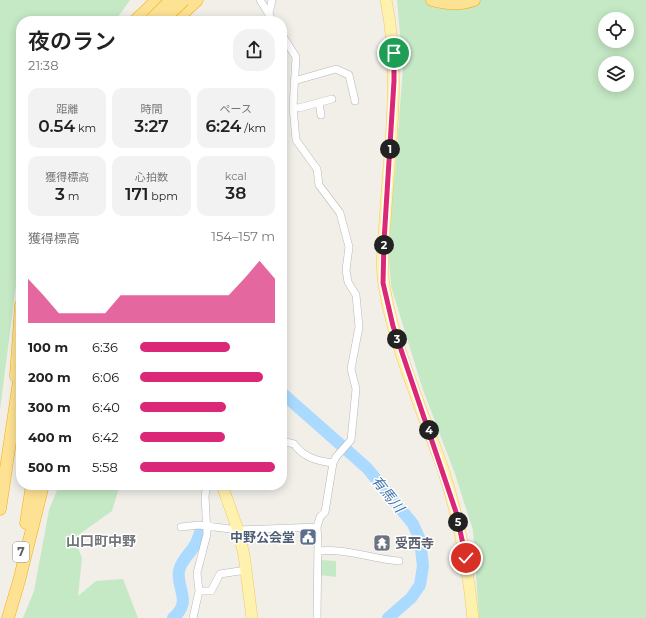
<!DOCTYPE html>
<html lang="ja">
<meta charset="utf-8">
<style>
:root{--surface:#fff;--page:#f2f2f2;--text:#222;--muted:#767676;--accent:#db2777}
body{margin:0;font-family:Montserrat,"Noto Sans JP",sans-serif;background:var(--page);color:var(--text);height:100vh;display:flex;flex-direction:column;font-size:15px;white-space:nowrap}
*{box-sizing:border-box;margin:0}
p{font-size:13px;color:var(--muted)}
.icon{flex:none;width:22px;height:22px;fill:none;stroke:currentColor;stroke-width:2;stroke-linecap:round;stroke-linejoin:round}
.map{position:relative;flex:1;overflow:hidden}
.sheet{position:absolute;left:16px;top:16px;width:271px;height:474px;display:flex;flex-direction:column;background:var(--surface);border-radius:16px;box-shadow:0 2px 10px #0003}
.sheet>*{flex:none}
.tools{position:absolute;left:598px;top:12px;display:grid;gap:8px}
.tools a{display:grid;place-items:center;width:36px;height:36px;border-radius:50%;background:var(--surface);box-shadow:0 2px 10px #0003;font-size:20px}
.pin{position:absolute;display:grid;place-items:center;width:34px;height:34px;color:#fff;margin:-17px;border:2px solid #fff;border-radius:50%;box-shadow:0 1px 4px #0007}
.km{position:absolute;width:20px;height:20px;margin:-10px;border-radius:50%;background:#222;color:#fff;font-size:11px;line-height:20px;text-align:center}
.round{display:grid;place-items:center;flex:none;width:42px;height:42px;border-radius:16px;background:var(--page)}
.summary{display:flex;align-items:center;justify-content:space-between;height:68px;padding:0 12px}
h1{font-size:22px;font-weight:600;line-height:30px}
.metrics{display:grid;grid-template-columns:repeat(3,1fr);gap:6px;height:68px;padding:4px 12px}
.metrics div{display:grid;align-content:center;border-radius:10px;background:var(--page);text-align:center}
.metrics b{font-size:17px;font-weight:600}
.metrics small{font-size:11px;font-weight:400}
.metrics p{font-size:11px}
.chart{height:112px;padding:8px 12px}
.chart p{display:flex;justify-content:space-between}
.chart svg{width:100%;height:72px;margin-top:4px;fill:var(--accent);opacity:.7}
ul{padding:0 12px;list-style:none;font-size:13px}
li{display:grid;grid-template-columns:64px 48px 1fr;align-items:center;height:30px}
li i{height:10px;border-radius:5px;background:var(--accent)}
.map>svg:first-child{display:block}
</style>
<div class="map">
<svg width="646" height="618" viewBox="0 0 646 618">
<rect width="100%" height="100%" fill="#f1efe8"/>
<path fill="#c5e8c5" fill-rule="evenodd" d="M0,0H130L115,21H21V246L0,410Z
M397,0H646V618H479L473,530L455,474L422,387L391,286L387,229L395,173L403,68ZM605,19H627V41H605ZM605,63H627V85H605Z
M59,485H120L112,511L74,538L82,558L78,596L96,581L123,579L138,618H23L34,591L49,510Z
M321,560L336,561V577L320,575Z"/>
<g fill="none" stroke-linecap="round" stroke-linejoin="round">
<path stroke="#aadaff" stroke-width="12" d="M282,393L367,468L413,524L420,540L423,566L420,585L411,598L388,618
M173,618C193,601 176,589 179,571C181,560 190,554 195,545C198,540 199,535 201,530"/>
<g stroke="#b5b8bc" stroke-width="8">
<path id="minor" d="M260,0L273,21
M269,14L272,0
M282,35L296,57L293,107L296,140L317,169L319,185L340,213L349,247L346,270L348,282L356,295L359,327L351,369L356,389L351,440L336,457L333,463L325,512L320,517L317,527L318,542L317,618
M294,81L336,69L349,75L355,101
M319,103L321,115
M293,107L299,108L332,99
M282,441L294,444C304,458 318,461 333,463
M181,527L199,525L238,530L317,527
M318,551C346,548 372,559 399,561
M199,591H211L220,574L246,570
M193,618L199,591L197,573L207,534L205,496L207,485"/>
</g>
<g stroke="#f2c960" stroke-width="12">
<path id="primary" d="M386,0C400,68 391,137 386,206C385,229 380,262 384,285C394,347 422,409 443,469C459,518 468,567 473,618
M222,485L238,530L244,555L252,618"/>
</g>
<g stroke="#f9ab00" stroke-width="13">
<path id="motorway" d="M432,0C447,4 459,5 474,0
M135,21L157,0
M175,21L197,0
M16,376L21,305
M0,509L21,368
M26,523L32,485
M8,618L19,581L43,485"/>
</g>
<use href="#minor" stroke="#fff" stroke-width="7"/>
<use href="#primary" stroke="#fff2af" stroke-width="11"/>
<use href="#motorway" stroke="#fde293" stroke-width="12"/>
<g stroke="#f9ab00" stroke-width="13" stroke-linecap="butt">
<path id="motorway-bridge" d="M150,21L171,0
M162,21L184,0"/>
</g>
<use href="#motorway-bridge" stroke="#fde293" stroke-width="12"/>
</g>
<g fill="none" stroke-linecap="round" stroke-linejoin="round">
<g stroke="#fff" stroke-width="8">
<path id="route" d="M394,53V81L384,241L383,283L393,326L456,512L466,558"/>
</g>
<use href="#route" stroke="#db2777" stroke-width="5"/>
</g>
<defs>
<g id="civic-square" transform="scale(0.9)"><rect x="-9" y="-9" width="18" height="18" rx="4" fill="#5c6f8a" stroke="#fff"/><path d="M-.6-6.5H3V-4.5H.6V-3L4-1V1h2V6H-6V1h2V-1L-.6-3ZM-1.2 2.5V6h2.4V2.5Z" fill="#fff"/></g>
<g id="temple-square" transform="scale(0.9)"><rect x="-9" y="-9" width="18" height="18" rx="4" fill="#6b7280" stroke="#fff"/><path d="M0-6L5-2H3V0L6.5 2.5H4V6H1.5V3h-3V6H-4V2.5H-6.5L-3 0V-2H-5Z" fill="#fff"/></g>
</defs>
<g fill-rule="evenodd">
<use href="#civic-square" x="308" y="537"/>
<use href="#temple-square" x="382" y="543"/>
</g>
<g text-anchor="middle" stroke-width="3" stroke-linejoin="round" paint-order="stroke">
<rect fill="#fff" stroke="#8f9295" stroke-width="1" x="13" y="542" width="16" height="20" rx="3"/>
<g font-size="12" font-weight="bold" fill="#5f6368">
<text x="21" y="556">7</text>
</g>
<g font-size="13" font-weight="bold" fill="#4e5e75" stroke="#fff" text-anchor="end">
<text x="295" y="542">中野公会堂</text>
</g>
<g font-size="13" font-weight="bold" fill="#5b616d" stroke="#fff" text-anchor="start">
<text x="395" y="548">受西寺</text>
</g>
<g font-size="14" font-style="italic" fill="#4174aa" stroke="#fff">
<text transform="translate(388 494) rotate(51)" y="5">有馬川</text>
</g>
<g font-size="14" font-weight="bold" fill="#70757a" stroke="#fff">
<text x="101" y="546">山口町中野</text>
</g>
</g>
</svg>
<div class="tools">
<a><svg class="icon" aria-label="locate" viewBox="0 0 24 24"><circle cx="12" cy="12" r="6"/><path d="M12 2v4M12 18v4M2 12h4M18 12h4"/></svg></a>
<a><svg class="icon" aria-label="layers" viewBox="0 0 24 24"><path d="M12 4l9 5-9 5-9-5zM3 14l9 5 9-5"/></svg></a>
</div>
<div class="pin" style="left:394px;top:53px;background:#1e9e55"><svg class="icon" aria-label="arrive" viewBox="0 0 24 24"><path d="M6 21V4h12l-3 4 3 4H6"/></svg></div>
<div class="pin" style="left:466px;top:558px;background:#d93025"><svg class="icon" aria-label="check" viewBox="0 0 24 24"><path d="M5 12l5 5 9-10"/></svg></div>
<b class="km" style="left:390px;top:149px">1</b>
<b class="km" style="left:384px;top:245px">2</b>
<b class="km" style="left:397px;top:339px">3</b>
<b class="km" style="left:429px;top:430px">4</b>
<b class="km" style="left:458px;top:522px">5</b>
<section class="sheet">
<div class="summary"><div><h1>夜のラン</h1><p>21:38</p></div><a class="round"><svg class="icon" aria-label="share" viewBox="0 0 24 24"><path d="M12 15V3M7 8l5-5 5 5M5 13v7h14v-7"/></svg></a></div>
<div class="metrics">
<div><p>距離</p><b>0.54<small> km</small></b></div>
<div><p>時間</p><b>3:27</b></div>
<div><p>ペース</p><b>6:24<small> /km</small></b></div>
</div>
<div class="metrics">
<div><p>獲得標高</p><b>3<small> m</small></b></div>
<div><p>心拍数</p><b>171<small> bpm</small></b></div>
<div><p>kcal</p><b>38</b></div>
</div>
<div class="chart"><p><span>獲得標高</span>154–157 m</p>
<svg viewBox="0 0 160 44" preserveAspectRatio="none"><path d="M0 44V17L10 27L20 38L30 38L40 38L50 38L60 27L70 27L80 27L90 27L100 27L110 27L120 27L130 27L140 17L150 6L160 17V44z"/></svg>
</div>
<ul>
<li><b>100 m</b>6:36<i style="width:67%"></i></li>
<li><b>200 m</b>6:06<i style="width:91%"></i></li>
<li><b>300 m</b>6:40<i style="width:64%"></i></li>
<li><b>400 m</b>6:42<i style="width:63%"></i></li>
<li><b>500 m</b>5:58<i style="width:100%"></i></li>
</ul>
</section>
</div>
